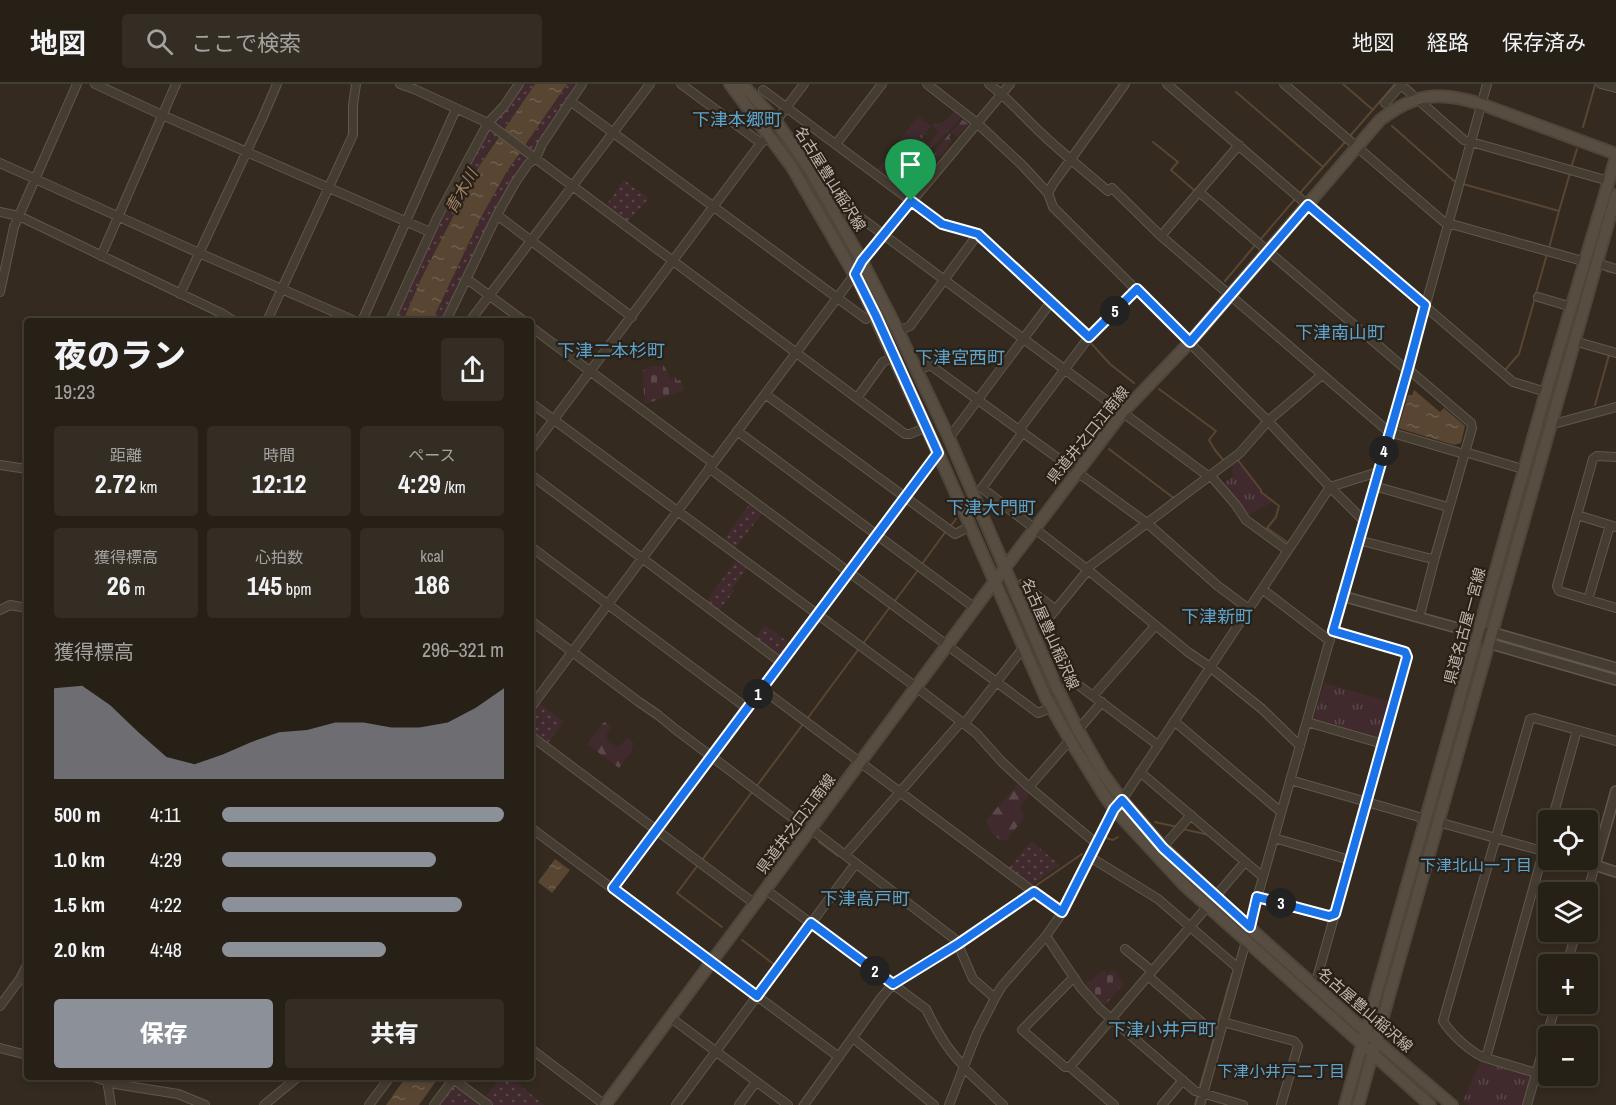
<!DOCTYPE html>
<html lang="ja">
<meta charset="utf-8">
<style>
:root{--surface:#272017;--page:#332d24;--text:#f1f3f6;--muted:#a4a3a1;--line:#433e36;--accent:#8c9099}
body{margin:0;font-family:"Archivo Narrow","Noto Sans JP",sans-serif;background:var(--page);color:var(--text);height:100vh;display:flex;flex-direction:column;font-size:22px;white-space:nowrap}
*{box-sizing:border-box;margin:0}
p{font-size:20px;color:var(--muted)}
.icon{flex:none;width:33px;height:33px;fill:none;stroke:currentColor;stroke-width:2;stroke-linecap:round;stroke-linejoin:round}
.map{position:relative;flex:1;overflow:hidden}
.drawer{position:absolute;left:24px;top:234px;width:510px;height:762px;display:flex;flex-direction:column;background:var(--surface);border-radius:6px;box-shadow:0 3px 9px #0003,0 0 0 2px var(--line)}
.drawer>*{flex:none}
.buttons{position:absolute;left:1538px;top:726px;display:grid;gap:12px}
.buttons a{display:grid;place-items:center;width:60px;height:60px;border-radius:6px;background:var(--surface);box-shadow:0 3px 9px #0003,0 0 0 2px var(--line);font-size:30px}
.pin{position:absolute;display:grid;place-items:center;width:51px;height:51px;color:#fff;margin:-62px -26px;border-radius:50% 50% 50% 0;rotate:-45deg;box-shadow:0 0 6px #0007}
.pin .icon{rotate:45deg}
.km{position:absolute;width:30px;height:30px;margin:-15px;border-radius:50%;background:#222;color:#fff;font-size:16px;line-height:30px;text-align:center}
.round{display:grid;place-items:center;flex:none;width:63px;height:63px;border-radius:6px;background:var(--page)}
.overview{display:flex;align-items:center;justify-content:space-between;height:102px;padding:0 30px}
h1{font-size:33px;font-weight:800;line-height:45px}
.figures{display:grid;grid-template-columns:repeat(3,1fr);gap:9px;height:102px;padding:6px 30px}
.figures div{display:grid;align-content:center;border-radius:6px;background:var(--page);text-align:center}
.figures b{font-size:26px;font-weight:800}
.figures small{font-size:16px;font-weight:400}
.figures p{font-size:16px}
.chart{height:168px;padding:12px 30px}
.chart p{display:flex;justify-content:space-between}
.chart svg{width:100%;height:108px;margin-top:6px;fill:var(--accent);opacity:.7}
.button{display:flex;gap:12px;margin-top:auto;padding:12px 30px}
.button a{flex:1;height:69px;border-radius:6px;background:var(--accent);color:#fff;font-size:24px;font-weight:800;line-height:69px;text-align:center}
.button a+a{background:var(--page);color:var(--text)}
ul{padding:0 30px;list-style:none;font-size:20px}
li{display:grid;grid-template-columns:96px 72px 1fr;align-items:center;height:45px}
li i{height:15px;border-radius:8px;background:var(--accent)}
header{display:flex;align-items:center;gap:36px;box-sizing:border-box;height:84px;padding:0 30px;background:var(--surface);border-bottom:2px solid var(--line)}
header strong{font-size:28px}
nav{display:flex;gap:33px;margin-inline-start:auto;font-size:21px}
.search{width:420px;height:54px;background:var(--page);display:flex;align-items:center;gap:15px;box-sizing:border-box;padding:0 21px;border-radius:6px;color:var(--muted);font-size:22px}
.map>svg:first-child{display:block}
</style>
<header>
<strong>地図</strong>
<div class="search"><svg class="icon" aria-label="search" viewBox="0 0 24 24"><circle cx="10" cy="10" r="6"/><path d="M15 15l6 6"/></svg>ここで検索</div>
<nav><a>地図</a><a>経路</a><a>保存済み</a></nav>
</header>
<div class="map">
<svg width="1616" height="1021" viewBox="0 0 1616 1021">
<defs>
<pattern id="grass-dots" width="8" height="8" patternUnits="userSpaceOnUse" patternTransform="scale(1.5)"><rect width="8" height="8" fill="#402a2d"/><path d="M2 2h.1M6 6h.1" fill="none" stroke="#5a4749" stroke-width="1.8" stroke-linecap="round"/></pattern>
<pattern id="forest-firs" width="22" height="20" patternUnits="userSpaceOnUse" patternTransform="scale(1.5)"><rect width="22" height="20" fill="#402a2d"/><path d="M5 1l3.5 6h-7zM16 11l3.5 6h-7z" fill="#5a4749"/></pattern>
<pattern id="cemetery-stones" width="16" height="16" patternUnits="userSpaceOnUse" patternTransform="scale(1.5)"><rect width="16" height="16" fill="#402a2d"/><path d="M2 7V4a2 2 0 0 1 4 0v3zM10 15v-3a2 2 0 0 1 4 0v3z" fill="#5a4749"/></pattern>
<pattern id="park-tufts" width="24" height="20" patternUnits="userSpaceOnUse" patternTransform="scale(1.5)"><rect width="24" height="20" fill="#402a2d"/><path d="M3 7l-1-3M5 7V3M7 7l1-3M15 17l-1-3M17 17v-4M19 17l1-3" fill="none" stroke="#5a4749"/></pattern>
<pattern id="water-ripples" width="26" height="14" patternUnits="userSpaceOnUse" patternTransform="scale(1.5)"><rect width="26" height="14" fill="#584632"/><path d="M2 4q2-2 4 0t4 0M15 11q2-2 4 0t4 0" fill="none" stroke="#6e5f4d"/></pattern>
</defs>
<rect width="100%" height="100%" fill="#342a1f"/>
<path fill="url(#grass-dots)" d="M521,0H535L503,46L493,39Z
M567,0H574L568,18L536,70L525,62Z
M489,43L499,51C480,79 464,109 449,140C433,172 417,204 403,237H393L463,90Z
M521,67L532,75L528,78L443,237H432C458,179 484,119 521,67Z
M624,96L649,114L627,139L605,123Z
M751,418L763,428L734,466L722,457Z
M737,475L748,483L732,505L734,507L718,528L705,519Z
M765,541L792,561L782,574L754,555Z
M538,618L564,638L547,660L531,648V627Z
M1031,757L1060,781L1032,801L1029,802L1008,785Z
M501,993H509L544,1021H493L484,1015Z
M456,1000L484,1021H437L452,1001Z"/>
<path fill="url(#forest-firs)" d="M954,28L960,33V35L933,63C925,63 921,71 917,77L916,78L922,83L926,81L936,68L935,66L962,36H963L968,40L957,53L952,49L949,53L952,58L911,107L905,108L899,102L908,90L902,83L922,55L928,59L938,49L933,41L945,37Z
M606,638L611,643L607,649V656L616,663L620,662L627,654L634,659L630,669L619,684L587,660L603,639Z
M1019,699L1031,709L1019,724L1025,732L1007,756L1004,757C994,754 989,746 986,736Z"/>
<path fill="url(#cemetery-stones)" d="M652,282H664L671,295L675,293L677,297L680,296L685,306L645,320L642,287Z
M1104,886L1108,890L1113,886L1124,900L1102,924L1083,902Z"/>
<path fill="url(#park-tufts)" d="M918,32L931,42L900,83L908,90L898,103L876,87Z
M1236,374L1261,406V408L1272,418L1247,432L1222,401L1234,391L1231,387L1234,384L1230,380Z
M1324,599L1391,618L1381,654L1377,656L1313,638Z
M1480,978L1527,991L1529,996L1522,1021H1470L1463,1017Z"/>
<path fill="url(#water-ripples)" d="M535,0H567L506,89L480,135L432,237H403L421,195L478,84Z
M1414,306L1440,328L1444,324L1465,342L1461,359L1454,361L1398,344L1408,311H1412Z
M555,775L570,786L552,809L538,798Z
M406,993H439L419,1021H386Z"/>
<g fill="none" stroke-linecap="round" stroke-linejoin="round">
<path stroke="#584632" stroke-width="2" d="M1343,0L1373,26
M1236,8L1323,83
M1392,42L1454,97
M1583,43L1595,1
M1350,52L1395,0
M1153,58L1178,78L1171,86L1195,107
M1571,84L1577,65
M1463,100L1559,127L1570,89
M1300,109L1346,57
M1260,156L1295,115
M1549,164L1559,127
M1606,187L1616,189
M1225,197L1256,160
M1536,209L1547,170
M1089,257L1110,280L1134,299
M1506,285L1519,270L1535,214
M1159,305L1216,347L1209,356L1215,366L1224,377
M1595,321L1609,271
M1109,365L1175,415
M1237,375L1261,406V408L1279,422L1276,433L1267,444L1287,458
M950,443L956,435
M922,480L946,447
M894,518L919,485
M862,561L890,523
M807,635L858,566
M756,703L803,640
M1155,738L1177,743
M1183,745L1209,751
M1106,754L1113,756L1118,753
M819,758L838,772
M702,776L752,708L754,709
M698,781L677,809L722,843
M1034,803L1082,770
M999,828L1027,808
M742,856L776,882
M892,896L908,887
M1216,945L1232,890
M1200,1002L1214,954
M799,1021L819,994
M1195,1021L1197,1013"/>
<g stroke="#60574d" stroke-width="10">
<path id="minor" d="M95,0L162,31L430,148
M400,0L414,5L488,39L905,350H910L927,343
M681,0L761,59
M927,0L977,39L1022,81L1048,109L1053,123L1268,337L1330,403L1364,437
M989,0C1008,14 1023,32 1040,48C1062,69 1086,88 1108,107L1112,104L1161,152L1389,348L1464,370
M1167,0L1513,298L1546,308
M1284,0L1444,138L1586,178
M1400,0L1464,56L1609,97
M1601,0L1616,4
M763,6L942,140L978,150L1089,253
M570,17L866,235
M1385,19L1402,0
M776,37L804,0
M836,60L882,0
M0,79L199,169L355,237
M1199,108L1408,287
M1048,109L1053,100L1125,0
M0,128L19,132L221,229L234,237
M497,131L632,233
M838,134L847,128H853L1208,392
M1161,152L1239,61
M101,172L176,0
M1597,179L1616,185
M465,198H471L524,237
M0,208L14,143L77,0
M180,210L262,35L277,0
M1538,213L1572,223
M267,237L353,51V21L356,0
M362,237L423,99L456,25
M390,237L437,134L468,76L488,39L504,22L519,0
M446,237L497,131L515,99L528,80L536,74L542,60L582,0
M470,237L650,0
M531,243L713,379
M898,247L910,242L978,150
M1574,257L1616,269
M1065,285L1089,253L1137,205
M917,287L930,281L1147,439L1218,502L1249,525
M765,310L955,450L971,442
M857,314L883,278L895,273
M531,319L916,603L976,649L1002,678L1029,703L1097,760
M1550,341L1616,323
M1019,346L1065,285
M737,347L975,524
M1023,348L982,404L1088,486L1188,568L1210,583L1262,625L1300,662
M949,354L1051,218
M531,366L761,59L770,52
M1465,368L1516,383
M1616,373L1597,372L1593,375L1557,502L1559,507L1616,524
M0,381L27,385
M709,384L1038,629L1051,624
M531,391L782,579
M1210,391L1236,421L1246,436L1287,466
M1374,402L1448,423
M1577,431L1616,443
M1358,456L1432,475L1435,473L1472,344L1471,339L1408,285
M531,463L748,625
M1086,485L1240,369L1268,337L1322,291
M1022,500L1056,526
M1262,505L1330,557
M1588,516L1610,441
M0,526L10,521L27,524
M1421,527L1435,473
M531,537L639,618L658,631L675,645L810,747
M1333,547L1405,568L1408,573L1350,776
M1034,552L1088,486
M1055,600L1069,594L1158,661
M762,605L1062,829
M1093,612L1155,542
M531,623L855,190L862,177L1010,0
M1174,637L1281,728
M1307,638L1383,660
M964,640L1024,563
M1078,646L1102,618
M531,652L755,820
M1140,688L1263,793
M1290,696L1426,735
M1029,703L1070,656
M1552,736L1577,646
M1438,738L1546,768
M531,744L839,973
M811,745L956,856L973,895L995,914
M1163,763L1191,731
M845,771L961,638
M1090,773L1158,815L1238,884
M1574,776L1595,781L1587,810
M613,804L938,369
M766,806L926,925C936,946 947,966 964,982
M1257,812L1329,832L1335,830L1350,776L1274,754
M1215,813L1245,778
M1249,843L1342,512L1408,285L1487,0
M1046,852L1081,904L1100,925L1195,1007L1243,1021
M1125,865L1152,887
M1567,880L1576,848
M1148,892L1213,948L1220,950
M1074,893L1022,946L1065,983H1070L1207,823
M1317,894L1335,830
M0,922L20,895L27,881
M671,934L788,1021
M1223,938L1294,957L1298,962L1281,1021
M853,954L934,1021
M0,964L27,971
M531,965L605,1021
M1486,974C1472,970 1451,950 1443,937L1530,635L1534,634L1616,657
M963,983L1003,1021
M1070,983L1114,1021
M1536,989L1486,974L1548,751
M94,993L115,1000L178,1010L205,1021
M453,995L488,1021
M107,996L111,1021
M264,1021L298,993
M369,1021L390,993
M434,1021L455,993
M676,1021L856,779
M739,1021L756,998
M804,1021L881,914L893,900L958,860L1034,808
M949,1021L977,949L995,914L1002,902L1046,852L1062,829L1114,725L1122,716L1330,403L1378,388
M1162,1021L1183,996
M1200,1021L1246,857
M1527,1021L1556,920"/>
</g>
<g stroke="#60574d" stroke-width="12">
<path id="tertiary" d="M1342,512L1479,550L1491,548L1616,584
M1485,556L1488,559L1616,596
M1616,707L1595,781L1616,788"/>
</g>
<g stroke="#4e453c" stroke-width="14">
<path id="secondary" d="M730,0L792,83L861,202L938,369L1046,614L1070,656L1104,711L1114,725L1184,801L1430,1021
M742,0L776,37L810,86L862,177L898,247L949,354L1055,600L1078,646L1102,688L1122,716L1163,763L1215,813L1366,948L1452,1021
M605,1021L995,497L1123,328L1190,258L1380,36C1415,9 1439,7 1481,20L1616,70
M1345,1021L1546,308L1616,73
M1358,1021L1616,111"/>
</g>
<use href="#minor" stroke="#453c32" stroke-width="8"/>
<use href="#tertiary" stroke="#453c32" stroke-width="9"/>
<use href="#secondary" stroke="#574d41" stroke-width="10"/>
</g>
<g fill="none" stroke-linecap="round" stroke-linejoin="round">
<g stroke="#fff" stroke-width="12">
<path id="route" d="M911,117L942,140L978,150L1089,253L1137,205L1190,258L1308,121L1425,221L1408,285L1333,547L1405,568L1407,573L1335,830L1329,832L1257,813L1250,843L1163,764L1122,716L1114,725L1062,828L1034,808L958,860L893,900L811,839L757,912L613,804L938,369L876,232L855,190L862,177Z"/>
</g>
<use href="#route" stroke="#1a73e8" stroke-width="8"/>
</g>
<g text-anchor="middle" stroke-width="4.5" stroke-linejoin="round" paint-order="stroke">
<g font-size="15" fill="#c2b8ac" stroke="#292118">
<text transform="translate(830 95) rotate(58)" y="5">名古屋豊山稲沢線</text>
<text transform="translate(1088 351) rotate(-51)" y="5">県道井之口江南線</text>
<text transform="translate(1465 542) rotate(-75)" y="5">県道名古屋一宮線</text>
<text transform="translate(1050 550) rotate(66)" y="5">名古屋豊山稲沢線</text>
<text transform="translate(796 740) rotate(-53)" y="5">県道井之口江南線</text>
<text transform="translate(1365 926) rotate(41)" y="5">名古屋豊山稲沢線</text>
</g>
<g font-size="16" font-style="italic" fill="#a08466" stroke="#292118">
<text transform="translate(461 107) rotate(-61)" y="6">青木川</text>
</g>
<g font-size="16" fill="#5ca3cd" stroke="#292118">
<text x="1476" y="787">下津北山一丁目</text>
<text x="1281" y="993">下津小井戸二丁目</text>
</g>
<g font-size="18" fill="#5ca3cd" stroke="#292118">
<text x="737" y="42">下津本郷町</text>
<text x="1340" y="255">下津南山町</text>
<text x="611" y="273">下津二本杉町</text>
<text x="960" y="280">下津宮西町</text>
<text x="991" y="430">下津大門町</text>
<text x="1217" y="539">下津新町</text>
<text x="865" y="821">下津高戸町</text>
<text x="1162" y="952">下津小井戸町</text>
</g>
</g>
</svg>
<div class="buttons">
<a><svg class="icon" aria-label="locate" viewBox="0 0 24 24"><circle cx="12" cy="12" r="6"/><path d="M12 2v4M12 18v4M2 12h4M18 12h4"/></svg></a>
<a><svg class="icon" aria-label="layers" viewBox="0 0 24 24"><path d="M12 4l9 5-9 5-9-5zM3 14l9 5 9-5"/></svg></a>
<a>+</a>
<a>−</a>
</div>
<div class="pin" style="left:911px;top:117px;background:#1e9e55"><svg class="icon" aria-label="arrive" viewBox="0 0 24 24"><path d="M6 21V4h12l-3 4 3 4H6"/></svg></div>
<b class="km" style="left:758px;top:610px">1</b>
<b class="km" style="left:875px;top:887px">2</b>
<b class="km" style="left:1281px;top:819px">3</b>
<b class="km" style="left:1384px;top:367px">4</b>
<b class="km" style="left:1115px;top:227px">5</b>
<section class="drawer">
<div class="overview"><div><h1>夜のラン</h1><p>19:23</p></div><a class="round"><svg class="icon" aria-label="share" viewBox="0 0 24 24"><path d="M12 15V3M7 8l5-5 5 5M5 13v7h14v-7"/></svg></a></div>
<div class="figures">
<div><p>距離</p><b>2.72<small> km</small></b></div>
<div><p>時間</p><b>12:12</b></div>
<div><p>ペース</p><b>4:29<small> /km</small></b></div>
</div>
<div class="figures">
<div><p>獲得標高</p><b>26<small> m</small></b></div>
<div><p>心拍数</p><b>145<small> bpm</small></b></div>
<div><p>kcal</p><b>186</b></div>
</div>
<div class="chart"><p><span>獲得標高</span>296–321 m</p>
<svg viewBox="0 0 160 44" preserveAspectRatio="none"><path d="M0 44V7L10 6L20 14L30 25L40 35L50 38L60 34L70 29L80 25L90 24L100 21L110 21L120 23L130 23L140 21L150 15L160 7V44z"/></svg>
</div>
<ul>
<li><b>500 m</b>4:11<i style="width:100%"></i></li>
<li><b>1.0 km</b>4:29<i style="width:76%"></i></li>
<li><b>1.5 km</b>4:22<i style="width:85%"></i></li>
<li><b>2.0 km</b>4:48<i style="width:58%"></i></li>
</ul>
<div class="button"><a>保存</a><a>共有</a></div>
</section>
</div>
